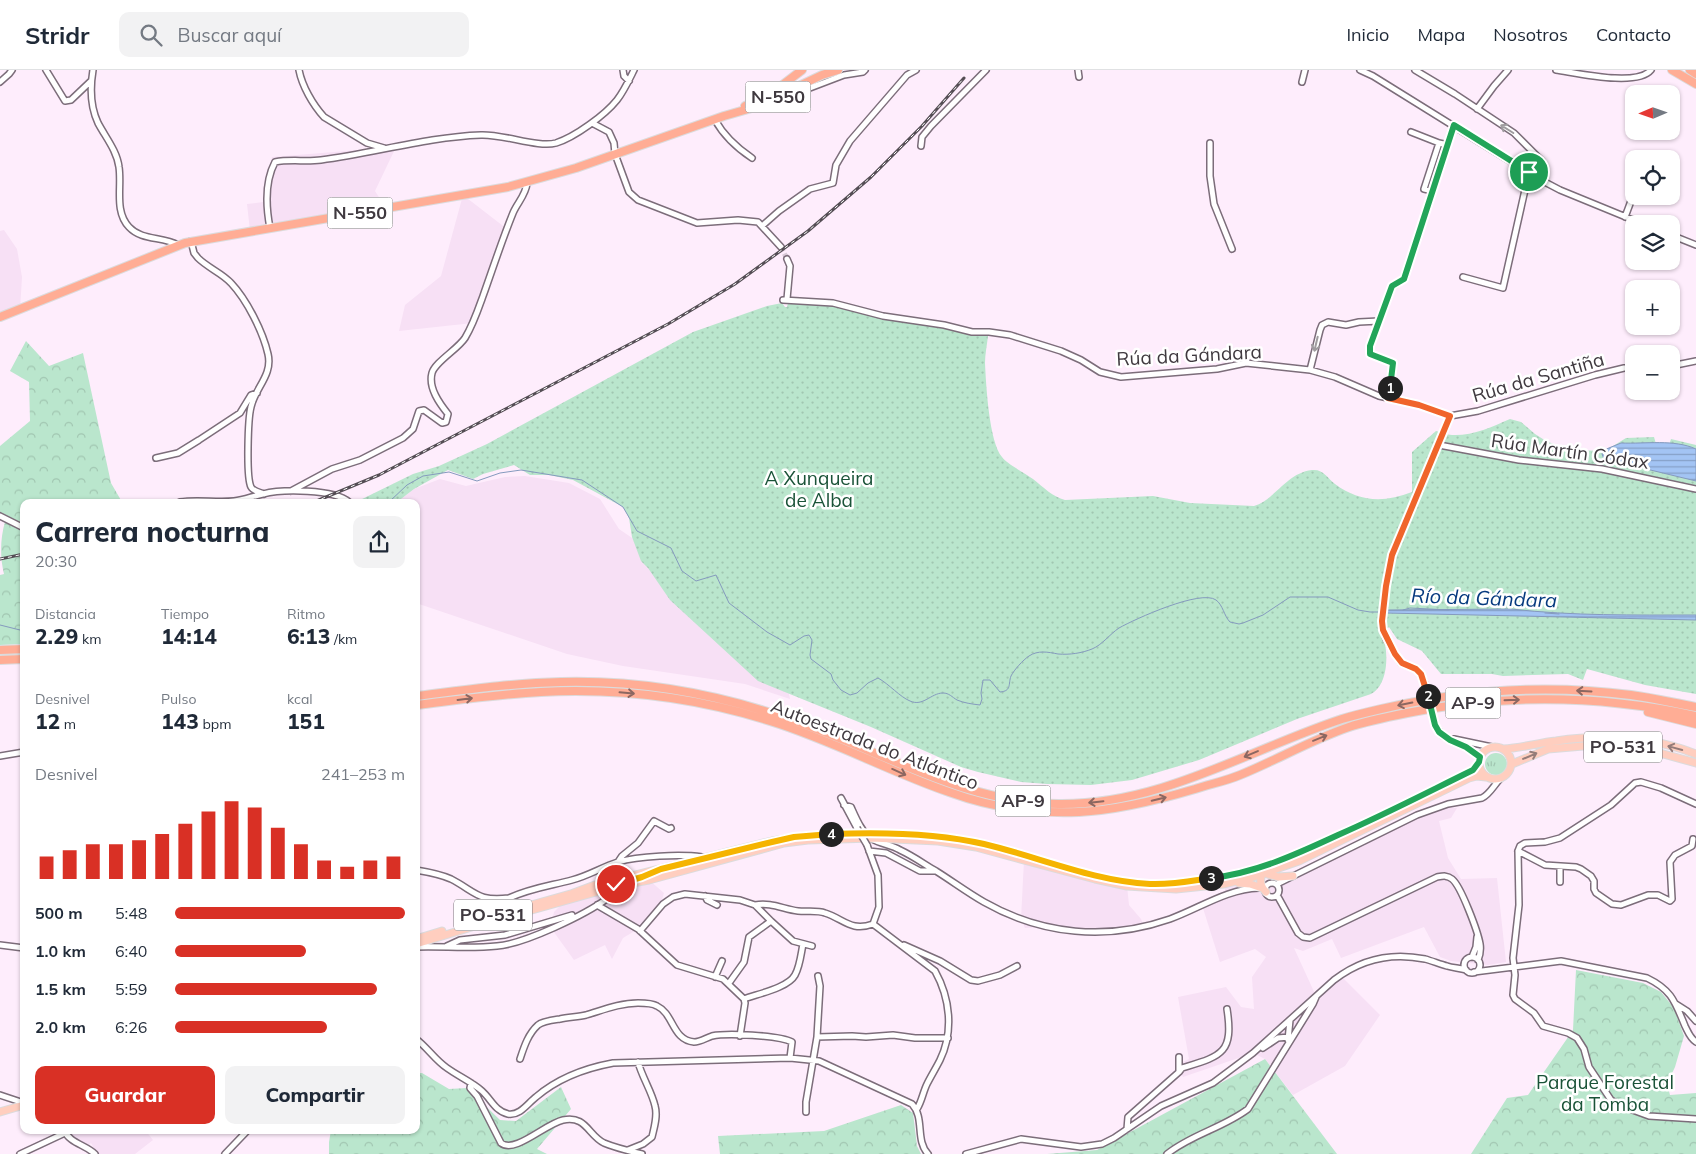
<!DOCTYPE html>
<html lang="es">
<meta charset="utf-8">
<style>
:root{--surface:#fff;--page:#f2f2f3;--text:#1f2937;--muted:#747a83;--line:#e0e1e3;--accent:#d93025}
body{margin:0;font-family:Mulish,sans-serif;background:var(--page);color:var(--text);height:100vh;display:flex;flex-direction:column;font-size:19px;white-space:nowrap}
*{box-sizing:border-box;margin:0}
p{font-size:16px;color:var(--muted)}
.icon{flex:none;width:28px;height:28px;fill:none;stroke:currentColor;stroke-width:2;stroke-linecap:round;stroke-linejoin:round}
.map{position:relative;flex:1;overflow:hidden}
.details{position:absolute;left:20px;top:429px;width:400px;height:635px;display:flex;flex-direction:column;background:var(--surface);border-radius:10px;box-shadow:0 1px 4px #0004}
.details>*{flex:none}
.needle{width:32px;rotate:268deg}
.fabs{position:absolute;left:1625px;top:15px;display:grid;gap:10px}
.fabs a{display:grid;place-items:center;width:55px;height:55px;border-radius:10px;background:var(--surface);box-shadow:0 1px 4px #0004;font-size:25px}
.pin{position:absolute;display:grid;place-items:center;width:42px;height:42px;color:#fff;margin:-21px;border:2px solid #fff;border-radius:50%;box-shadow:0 1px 5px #0007}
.km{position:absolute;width:25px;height:25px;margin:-12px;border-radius:50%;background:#222;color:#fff;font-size:14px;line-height:25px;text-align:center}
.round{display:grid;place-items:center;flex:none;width:52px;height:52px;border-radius:10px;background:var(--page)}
.headline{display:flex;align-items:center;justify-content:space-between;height:85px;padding:0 15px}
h1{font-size:28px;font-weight:800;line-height:38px}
.figures{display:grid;grid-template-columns:repeat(3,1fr);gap:8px;height:85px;padding:5px 15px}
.figures div{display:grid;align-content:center}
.figures b{font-size:21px;font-weight:800}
.figures small{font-size:14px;font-weight:400}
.figures p{font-size:14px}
.chart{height:140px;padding:10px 15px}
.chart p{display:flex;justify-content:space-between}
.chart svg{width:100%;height:90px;margin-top:5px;stroke:var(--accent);stroke-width:6}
.cta{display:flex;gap:10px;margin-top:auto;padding:10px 15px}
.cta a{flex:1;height:58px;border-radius:10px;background:var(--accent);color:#fff;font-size:20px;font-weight:800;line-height:58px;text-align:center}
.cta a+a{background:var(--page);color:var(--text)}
ul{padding:0 15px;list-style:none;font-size:16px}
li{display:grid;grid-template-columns:80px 60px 1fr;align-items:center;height:38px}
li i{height:12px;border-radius:6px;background:var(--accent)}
header{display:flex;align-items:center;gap:30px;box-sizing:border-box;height:70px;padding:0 25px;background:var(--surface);border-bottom:1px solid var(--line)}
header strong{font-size:24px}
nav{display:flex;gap:28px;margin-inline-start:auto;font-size:18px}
.search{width:350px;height:45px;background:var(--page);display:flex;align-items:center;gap:12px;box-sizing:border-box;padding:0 18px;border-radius:10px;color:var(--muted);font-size:19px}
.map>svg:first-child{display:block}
</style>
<header>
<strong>Stridr</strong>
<div class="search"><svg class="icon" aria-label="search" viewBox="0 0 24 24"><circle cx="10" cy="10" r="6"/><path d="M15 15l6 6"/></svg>Buscar aquí</div>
<nav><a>Inicio</a><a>Mapa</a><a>Nosotros</a><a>Contacto</a></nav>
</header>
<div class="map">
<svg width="1696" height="1084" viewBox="0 0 1696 1084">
<defs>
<pattern id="grass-tufts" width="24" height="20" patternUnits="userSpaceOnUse" patternTransform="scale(1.25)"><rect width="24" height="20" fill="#bae6cd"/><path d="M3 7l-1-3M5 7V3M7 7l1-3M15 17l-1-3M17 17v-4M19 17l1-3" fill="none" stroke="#a1c6b1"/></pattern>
<pattern id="forest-crowns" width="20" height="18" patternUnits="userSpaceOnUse" patternTransform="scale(1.25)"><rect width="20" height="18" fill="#bae6cd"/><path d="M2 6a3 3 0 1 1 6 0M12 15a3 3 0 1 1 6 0" fill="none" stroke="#a1c6b1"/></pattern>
<pattern id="park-dots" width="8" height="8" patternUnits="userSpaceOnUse" patternTransform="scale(1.25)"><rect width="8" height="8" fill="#bae6cd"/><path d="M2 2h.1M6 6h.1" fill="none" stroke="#a1c6b1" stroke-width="1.8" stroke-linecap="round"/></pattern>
<pattern id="water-rules" width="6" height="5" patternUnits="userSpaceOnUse" patternTransform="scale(1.25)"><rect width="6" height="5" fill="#a3c4f4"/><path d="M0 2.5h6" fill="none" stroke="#86a0c7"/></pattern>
</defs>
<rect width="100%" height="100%" fill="#feedfc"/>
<path fill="#f7e0f5" d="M396,77L375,121L386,138L250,161L247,134L263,132L272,87Z
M463,125L507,159L473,253L399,261L405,235L441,206Z
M4,160L17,179L22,207L20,239L0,247V161Z
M525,406L569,413L600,429L619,459L657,485L787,615L790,629L745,614L623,596L567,584L416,533V432H397L414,419L440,409L466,416L505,407Z
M1437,737L1457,738L1451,748L1439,751L1448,788L1461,809L1497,808L1506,892L1488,895L1451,891L1440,887L1424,857L1341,888L1332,869L1303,881L1294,878L1316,926L1340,905L1380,945L1345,996L1293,1025L1265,989L1253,983L1183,1007L1177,995L1189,989L1178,927L1226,917L1241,937L1254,939L1252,907L1266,887L1255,879L1220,892L1202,835L1226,824L1224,814L1262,819Z
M1024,790L1127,816L1129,835L1141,849L1144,857L1110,861L1044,857L1025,858L1021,849Z
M649,810L664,823L660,836L638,859L623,868L612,889L605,875L574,890L551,858L554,842L565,831Z
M67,1060H145L153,1070L135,1084H97L91,1073L89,1075L79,1071Z"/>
<path fill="url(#grass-tufts)" d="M1485 694a11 11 0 1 1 22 0a11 11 0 1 1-22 0Z"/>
<path fill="url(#forest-crowns)" d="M26,271L49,296L83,283L111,413L122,432H24V574L0,575V505L4,504C0,488 0,469 5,452L0,449V376L30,351L29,312L10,301Z
M1576,900L1643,913L1661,922L1674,938L1684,966L1675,997L1667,1014L1670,1025L1696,1023V1084H1471L1507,1028L1528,1025L1573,960Z
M1265,989L1337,1084H1047L1097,1080Z
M416,1003H422L449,1019L467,1018L500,1050L516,1051L561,1017L571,1039L537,1079L547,1084H329V1072L331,1060H416Z
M901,1035L913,1043L917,1076L921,1084H720L718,1066L824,1061Z"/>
<path fill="url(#park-dots)" d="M782,233L785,237H787L788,233H815L819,235H830L930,253L972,264L988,266C987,275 985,284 985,293C986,314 989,372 1002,387C1007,394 1025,403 1033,409C1043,417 1053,427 1065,430L1153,426L1190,433L1254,436C1275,430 1286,403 1312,400C1324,399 1327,408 1335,414C1359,432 1384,433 1412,422V382L1436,361C1441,362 1447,365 1452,365C1472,366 1492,357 1510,349L1521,352L1535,364L1546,371L1569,380L1605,381L1626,368L1654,367L1658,381L1668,378L1671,369L1696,375V624L1645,615L1587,599L1583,610L1568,604L1503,606L1492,604H1441L1422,581L1397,569L1389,557L1382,563C1389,580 1389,615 1371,624L1297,649L1199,690L1132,710L1091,715L1047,714L1021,712L978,702L961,697L871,657L758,611L670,530L648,498L641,491L632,467L629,448L623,437L573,410L549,405H530L514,395L483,404L473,409L448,400L414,419L397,432H356L413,404L439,396L487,374L693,262L767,236Z"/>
<path fill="url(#water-rules)" stroke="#859abe" d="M1621,373C1646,374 1674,369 1696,379V411L1638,397L1615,394L1604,389L1602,384L1604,380Z
M1511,539C1573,546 1634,545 1696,545V550L1386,543V540Z"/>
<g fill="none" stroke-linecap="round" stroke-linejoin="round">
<path stroke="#859abe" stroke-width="1" d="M389,432L407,415L423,406L449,402L477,411L500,403L521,400L582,410L623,437L637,461L671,478L682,501L696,511L716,505L729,533L767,562L790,575L804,566L809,565L812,570L810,585L811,589L831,604L833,610L841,620L850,625L857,623L868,613L878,608C889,614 900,627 910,631C923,637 931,623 943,623C949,623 952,627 957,630C964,633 972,634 980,635L982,629L981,623L983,610H990L1000,622C1012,621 1008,614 1011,606C1014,600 1023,590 1029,586C1038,580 1048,582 1058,584C1070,585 1082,583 1092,579C1102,575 1110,564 1119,558C1135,549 1201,519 1216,530C1223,535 1224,546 1230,552L1239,554L1243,553L1263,545L1290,527H1328L1358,540L1370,542H1382
M1403,540L1410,538L1449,540
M1545,543L1559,544
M0,555L24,561"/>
<path stroke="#d8c9d6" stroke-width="5" stroke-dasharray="5 2.5" stroke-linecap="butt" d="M781,177L787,189"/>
<g stroke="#7c6d7a" stroke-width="8">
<path id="minor" d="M46,0L65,31L71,30L91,11
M93,0C90,18 90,36 98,53C106,68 117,81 119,97C122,117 114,141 129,157C142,171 162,166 178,175
M299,0C302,16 313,35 324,47L367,73L384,78
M623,0L624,6L629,11
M1078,0L1079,7
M1360,0L1373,6L1539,109L1560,120L1643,154
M1415,0L1455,24L1514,63L1542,91L1543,96L1539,109
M1556,0C1577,3 1637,17 1651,0
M0,12L9,4L12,0
M1302,12L1305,0
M775,29H781L844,5L863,2L865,0
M1477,39L1494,16L1508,0
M715,50C724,66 737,78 752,88
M592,53L609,62L614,73L615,84L629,122L638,130L697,153L738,150L758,152L781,177
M1411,62L1439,73
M1210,73V106L1214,134L1232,179
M921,76L922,67L931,56L986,0
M1433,121L1424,119L1439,73L1448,75
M1625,147L1634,123
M762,156L779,141L810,119L833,113L836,95L850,71L907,5L916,0
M270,158C266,137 265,111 275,92C290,89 306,92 321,90C375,83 427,67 481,65C504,64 538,78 556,73C575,67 605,45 617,30C624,21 629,10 634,0
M1671,165L1696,175
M191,171L194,183L198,188C208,198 222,203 231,213C247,230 263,262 268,284C273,305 255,318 251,337C248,348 246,407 251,417C253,421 259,422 264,424
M1463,207L1503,218L1529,102
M787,229L790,196L787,189
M783,230L833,233L883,246L944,255L972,262H989L1010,265L1061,281L1081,290L1100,302L1121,307L1217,299L1246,293L1310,300L1335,307L1379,326L1419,335L1450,346L1478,341L1595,305L1624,298H1634
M1671,296L1696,291
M1310,300L1320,260L1322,255L1328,252L1346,255L1359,252L1379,251
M1388,328L1393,293L1370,284L1369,282L1370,276L1392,217L1404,209L1454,55
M1439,375L1519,390L1602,399L1696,419
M156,388L178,383L199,370L240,343L251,325L257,323
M291,421L332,399L360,390L403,368L413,359L419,341L424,340L442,353L446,352L448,344C440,334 428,318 432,303C435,292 458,279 465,268C473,255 478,240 483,226C493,198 502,170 513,143C517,133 526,125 527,113
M180,432C198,429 216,433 234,431C244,430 253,426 263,424C282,419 334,419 349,432
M0,446L24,458
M1425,614L1421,604L1416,599L1401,593L1386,569L1383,560L1382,551L1386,516L1392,485L1450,346
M1435,655L1443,666L1466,677L1480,687
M1454,669L1492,677
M0,686L24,682
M841,728L857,758
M844,735L851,737C856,748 862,763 872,769C881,774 892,775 900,780C913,786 924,794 936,801C952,811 968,823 984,832C1042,865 1107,871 1170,849C1200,838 1227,819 1259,818
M869,781L886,783L920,801H934
M1518,781L1519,835L1513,888L1515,905L1513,925L1515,929L1534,943L1543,956L1568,963L1577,968L1584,979L1589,997L1611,1030L1619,1035L1649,1046L1696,1049
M1518,781L1545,795L1576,797L1581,799L1591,806L1594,811V819L1596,823L1612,834L1621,835L1648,825H1658L1670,831L1672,829L1670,792L1675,785L1692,776L1693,769
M1518,781L1520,776L1525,773L1545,772L1560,768L1611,735L1635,713L1641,712L1661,718L1696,734
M618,792L622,786L638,773L654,751L669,759L671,758
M1560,796V812
M416,800C428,802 440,804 451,809C476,822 478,832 509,828L512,836
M1265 820a7 7 0 1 1 14 0a7 7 0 1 1-14 0Z
M1277,814L1417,745L1448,734L1482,728C1490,724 1494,715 1500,709
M1277,825L1298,863L1303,867L1310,868L1437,807C1443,806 1447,805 1452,809C1461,816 1478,862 1480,874C1481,880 1480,885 1478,890
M705,826L707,830L717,835
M509,828C531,818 549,816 572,810C588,806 602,797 618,792C638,786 681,784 702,787
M597,835L638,859L677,895L723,909L744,929
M515,848L518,860
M771,851L793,871L812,876
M873,854L935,901C950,928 954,961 940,990C936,998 931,1006 927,1014C923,1022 922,1031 917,1039
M640,861L663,834L673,827L685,824L740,830L755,835
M0,875L24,878
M904,875L940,891L971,910L978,911L1000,905L1017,896
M447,876L460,870L505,865L572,845
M416,877C443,876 470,879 497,876C524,874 585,845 608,828
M1472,887L1476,877L1477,867
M1464 895a8 8 0 1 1 16 0a8 8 0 1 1-16 0Z
M1474,902L1561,891L1647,908C1672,920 1675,932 1685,956C1688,962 1690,968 1696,972
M715,907L722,891
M729,913L744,892L749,867L771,851L755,835C771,832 783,839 798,841C807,842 817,840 825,843C844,849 851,862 873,854L879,837L878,805L867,775
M1676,934L1687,941L1696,951
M740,966L745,933L744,929C757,924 788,918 795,905C800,896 801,884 803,874
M817,967L852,966L866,967L893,965L915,968H948
M416,969C427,977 435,990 447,998C458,1006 472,1012 482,1021C491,1029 495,1041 508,1044C520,1046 528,1033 536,1027C557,1009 586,998 613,993L790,988L819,991L912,1034C925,1048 915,1070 928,1084
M1288,970L1290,950
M1263,978L1278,968L1289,967
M520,989C524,977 528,964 538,955C543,951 553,950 560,949C568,947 578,947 586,945C603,940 620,933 638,933C644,933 652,933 657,936C674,944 672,970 694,972C700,972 706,968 712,966C726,963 779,965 792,972L790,988
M1179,1002L1182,998C1221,986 1234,984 1227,939
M471,1013L470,1018L477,1026L501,1073C515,1084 545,1054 563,1050C586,1045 588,1065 604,1073C616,1078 629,1081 642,1084
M0,1025L24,1033
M806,1042V1032L817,967L820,916L818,906
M1127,1059L1128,1047L1179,1002V987
M64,1060C69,1073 86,1075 95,1084
M628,1080L643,1074L652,1067C654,1058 658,1046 655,1036C652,1022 642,1007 638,992
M20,1084L65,1063
M225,1084L248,1060
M966,1084L1021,1069L1081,1077L1102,1074L1114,1068L1161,1036L1213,1013L1253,983L1334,910C1361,889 1391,882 1425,889C1432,891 1440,894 1447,896C1453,898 1460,898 1466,900
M1167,1084C1192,1064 1223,1058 1248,1039L1313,934L1316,927"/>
</g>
<g stroke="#dcdbdc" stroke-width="9">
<path id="major" d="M1479 693a16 16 0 1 1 32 0a16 16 0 1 1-32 0Z
M1503,679C1522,678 1538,673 1556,671C1603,664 1652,667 1696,684
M1512,694L1548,679L1595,675L1649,680L1696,693
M1438,718L1473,700L1479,692
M1264,803L1278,807L1293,806
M1265,803L1261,806C1260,813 1261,817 1266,822
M1239,813L1250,814L1262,818
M1159,814C1189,813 1221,809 1250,801C1305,785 1363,754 1415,729
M571,824L595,815L772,771L804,766
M608,828L623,820L621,815H619
M478,850L574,823
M416,869L442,861
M416,874L478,855L621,815L649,810L784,773L808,770L872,768L938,771L976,777L1095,809L1127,816L1176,819L1224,814L1253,807L1299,791L1469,708L1477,706L1486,707
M0,1042L24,1035"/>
</g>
<g stroke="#dcdbdc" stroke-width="10">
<path id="highway" d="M1672,0L1696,14
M1690,0L1696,4
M745,36L772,23L802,0
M0,247L185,173L508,117L576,98L724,46L755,37L822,5L838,0
M0,580L24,579
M0,590L24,589
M416,626C464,620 513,613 561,612C638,610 717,624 789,649C879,679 961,733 1059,734C1161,735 1248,680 1342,649C1355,645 1368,642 1381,639C1462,620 1548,614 1631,625C1653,628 1674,633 1696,637
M416,635C458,630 499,624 541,622C618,618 697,628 770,651C832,670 888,701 949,722C990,737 1035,744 1079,742C1119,740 1158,730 1195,719C1210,714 1226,711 1240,705C1277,690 1311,670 1349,657C1367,651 1387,647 1407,643C1502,624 1601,625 1696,646
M1648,642L1696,654"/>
</g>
<use href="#minor" stroke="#fff" stroke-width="5"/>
<use href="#major" stroke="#ffcebf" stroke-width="7"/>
<use href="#highway" stroke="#ffad95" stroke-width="8"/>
<g stroke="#544d54" stroke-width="3">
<path id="rail" d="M314,432L379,405L561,310L668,254L735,214L808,161L871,107L922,56L964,8
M0,489L24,484"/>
</g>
<use href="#rail" stroke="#fff" stroke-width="1" stroke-dasharray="4" stroke-linecap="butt"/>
<g stroke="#7c6d7a" stroke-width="8" stroke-linecap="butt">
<path id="minor-bridge" d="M1425,614L1435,655
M857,758L867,775"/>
</g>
<use href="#minor-bridge" stroke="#fff" stroke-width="5"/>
</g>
<defs><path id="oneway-shaft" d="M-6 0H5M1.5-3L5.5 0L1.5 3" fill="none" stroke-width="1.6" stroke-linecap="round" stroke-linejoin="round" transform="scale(1.25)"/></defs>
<g stroke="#9f9c9f">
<use href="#oneway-shaft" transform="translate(1507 59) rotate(-148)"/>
<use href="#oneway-shaft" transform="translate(1316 274) rotate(103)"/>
</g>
<g stroke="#8c6761">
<use href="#oneway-shaft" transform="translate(1584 621) rotate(-177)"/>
<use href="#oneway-shaft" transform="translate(627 623) rotate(5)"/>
<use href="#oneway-shaft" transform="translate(465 629) rotate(-7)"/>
<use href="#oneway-shaft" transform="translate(1512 630) rotate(-2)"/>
<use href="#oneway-shaft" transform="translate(1405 634) rotate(169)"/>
<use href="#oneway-shaft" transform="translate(1320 668) rotate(-22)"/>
<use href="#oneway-shaft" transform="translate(1251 684) rotate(157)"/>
<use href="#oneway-shaft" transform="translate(899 702) rotate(24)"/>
<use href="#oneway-shaft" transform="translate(1159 729) rotate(-13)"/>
<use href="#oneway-shaft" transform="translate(1096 732) rotate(174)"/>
</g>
<g stroke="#957c79">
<use href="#oneway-shaft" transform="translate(1675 678) rotate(-165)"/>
<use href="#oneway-shaft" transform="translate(1530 686) rotate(-23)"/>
</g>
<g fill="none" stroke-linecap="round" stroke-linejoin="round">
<g stroke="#fff" stroke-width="10">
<path id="split-1" d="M1390,318L1393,293L1370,284V276L1392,216L1404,209L1454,55L1529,102"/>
</g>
<g stroke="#fff" stroke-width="10">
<path id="split-2" d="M1390,318L1388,328L1419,335L1450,346L1392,485L1386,516L1382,551L1383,560L1395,584L1402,593L1416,599L1421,604L1428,626"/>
</g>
<g stroke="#fff" stroke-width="10">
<path id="split-3" d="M1211,808C1256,803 1297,784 1338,765C1384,745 1428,722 1473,700L1479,692L1480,687L1466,677L1450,670L1439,662L1435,655L1428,626"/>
</g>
<g stroke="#fff" stroke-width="10">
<path id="split-4" d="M831,764C879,762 937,763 984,774C1039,787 1093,811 1150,814C1171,815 1191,811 1211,808"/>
</g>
<g stroke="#fff" stroke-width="10">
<path id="split-5" d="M616,814L621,815L625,812L642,807L661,799L772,772L794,767L831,764"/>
</g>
<use href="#split-1" stroke="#22a559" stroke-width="6"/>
<use href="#split-2" stroke="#f0652b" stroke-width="6"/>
<use href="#split-3" stroke="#22a559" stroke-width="6"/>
<use href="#split-4" stroke="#f5b400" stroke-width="6"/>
<use href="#split-5" stroke="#f5b400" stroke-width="6"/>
</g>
<g text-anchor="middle" stroke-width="5" stroke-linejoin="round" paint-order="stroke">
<g fill="#fff" stroke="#797479" stroke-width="1">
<rect x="745.5" y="11.5" width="65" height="31" rx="4"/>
<rect x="327.5" y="127.5" width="65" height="31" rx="4"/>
<rect x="1445.5" y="617.5" width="55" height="31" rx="4"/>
<rect x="1584" y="661.5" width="78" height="31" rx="4"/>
<rect x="995.5" y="715.5" width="55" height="31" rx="4"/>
<rect x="454" y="829.5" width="78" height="31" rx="4"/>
</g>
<g font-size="18" font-weight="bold" fill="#3f393f">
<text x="778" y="33">N-550</text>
<text x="360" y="149">N-550</text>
<text x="1473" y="639">AP-9</text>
<text x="1623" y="683">PO-531</text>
<text x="1023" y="737">AP-9</text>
<text x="493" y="851">PO-531</text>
</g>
<g font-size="19" fill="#3f393f" stroke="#fff">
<text transform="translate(1189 285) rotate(-3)" y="7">Rúa da Gándara</text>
<text transform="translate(1538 307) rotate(-16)" y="7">Rúa da Santiña</text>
<text transform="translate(1570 381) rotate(8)" y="7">Rúa Martín Códax</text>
<text transform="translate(875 674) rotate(21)" y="7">Autoestrada do Atlántico</text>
</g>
<g font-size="19" fill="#1a5338" stroke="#fff">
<text x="819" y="415">A Xunqueira<tspan x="819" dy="22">de Alba</tspan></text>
<text x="1605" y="1019">Parque Forestal<tspan x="1605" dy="22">da Tomba</tspan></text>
</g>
<g font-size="20" font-style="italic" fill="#063a7e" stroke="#fff">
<text transform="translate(1484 528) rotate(2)" y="7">Río da Gándara</text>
</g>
</g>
</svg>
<div class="fabs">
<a><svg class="needle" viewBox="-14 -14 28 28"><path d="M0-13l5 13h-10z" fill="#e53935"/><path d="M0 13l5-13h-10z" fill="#747a83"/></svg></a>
<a><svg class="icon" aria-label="locate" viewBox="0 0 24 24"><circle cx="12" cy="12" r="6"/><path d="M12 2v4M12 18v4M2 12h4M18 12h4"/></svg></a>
<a><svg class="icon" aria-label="layers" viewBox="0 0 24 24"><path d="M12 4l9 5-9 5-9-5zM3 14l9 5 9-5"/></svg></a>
<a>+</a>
<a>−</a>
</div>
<div class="pin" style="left:1529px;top:102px;background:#1e9e55"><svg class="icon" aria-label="arrive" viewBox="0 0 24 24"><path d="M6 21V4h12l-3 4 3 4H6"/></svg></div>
<div class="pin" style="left:616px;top:814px;background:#d93025"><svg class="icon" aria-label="check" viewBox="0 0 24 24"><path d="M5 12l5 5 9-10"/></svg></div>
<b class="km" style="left:1390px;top:318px">1</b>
<b class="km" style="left:1428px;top:626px">2</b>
<b class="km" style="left:1211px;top:808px">3</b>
<b class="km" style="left:831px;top:764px">4</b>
<section class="details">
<div class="headline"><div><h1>Carrera nocturna</h1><p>20:30</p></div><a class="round"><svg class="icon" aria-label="share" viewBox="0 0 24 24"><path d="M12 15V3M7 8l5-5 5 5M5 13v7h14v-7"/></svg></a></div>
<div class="figures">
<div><p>Distancia</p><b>2.29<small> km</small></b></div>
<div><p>Tiempo</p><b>14:14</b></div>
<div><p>Ritmo</p><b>6:13<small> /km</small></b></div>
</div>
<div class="figures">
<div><p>Desnivel</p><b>12<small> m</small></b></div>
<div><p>Pulso</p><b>143<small> bpm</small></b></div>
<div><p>kcal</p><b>151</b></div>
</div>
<div class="chart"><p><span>Desnivel</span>241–253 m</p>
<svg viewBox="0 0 160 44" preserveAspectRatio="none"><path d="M5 44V33M15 44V30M25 44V27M35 44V27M45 44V25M55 44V22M65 44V17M75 44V11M85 44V6M95 44V9M105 44V19M115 44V27M125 44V35M135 44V38M145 44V35M155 44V33"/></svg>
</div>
<ul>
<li><b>500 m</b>5:48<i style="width:100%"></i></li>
<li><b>1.0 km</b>6:40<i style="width:57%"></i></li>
<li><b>1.5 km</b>5:59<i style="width:88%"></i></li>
<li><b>2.0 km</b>6:26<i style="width:66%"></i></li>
</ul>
<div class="cta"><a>Guardar</a><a>Compartir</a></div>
</section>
</div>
